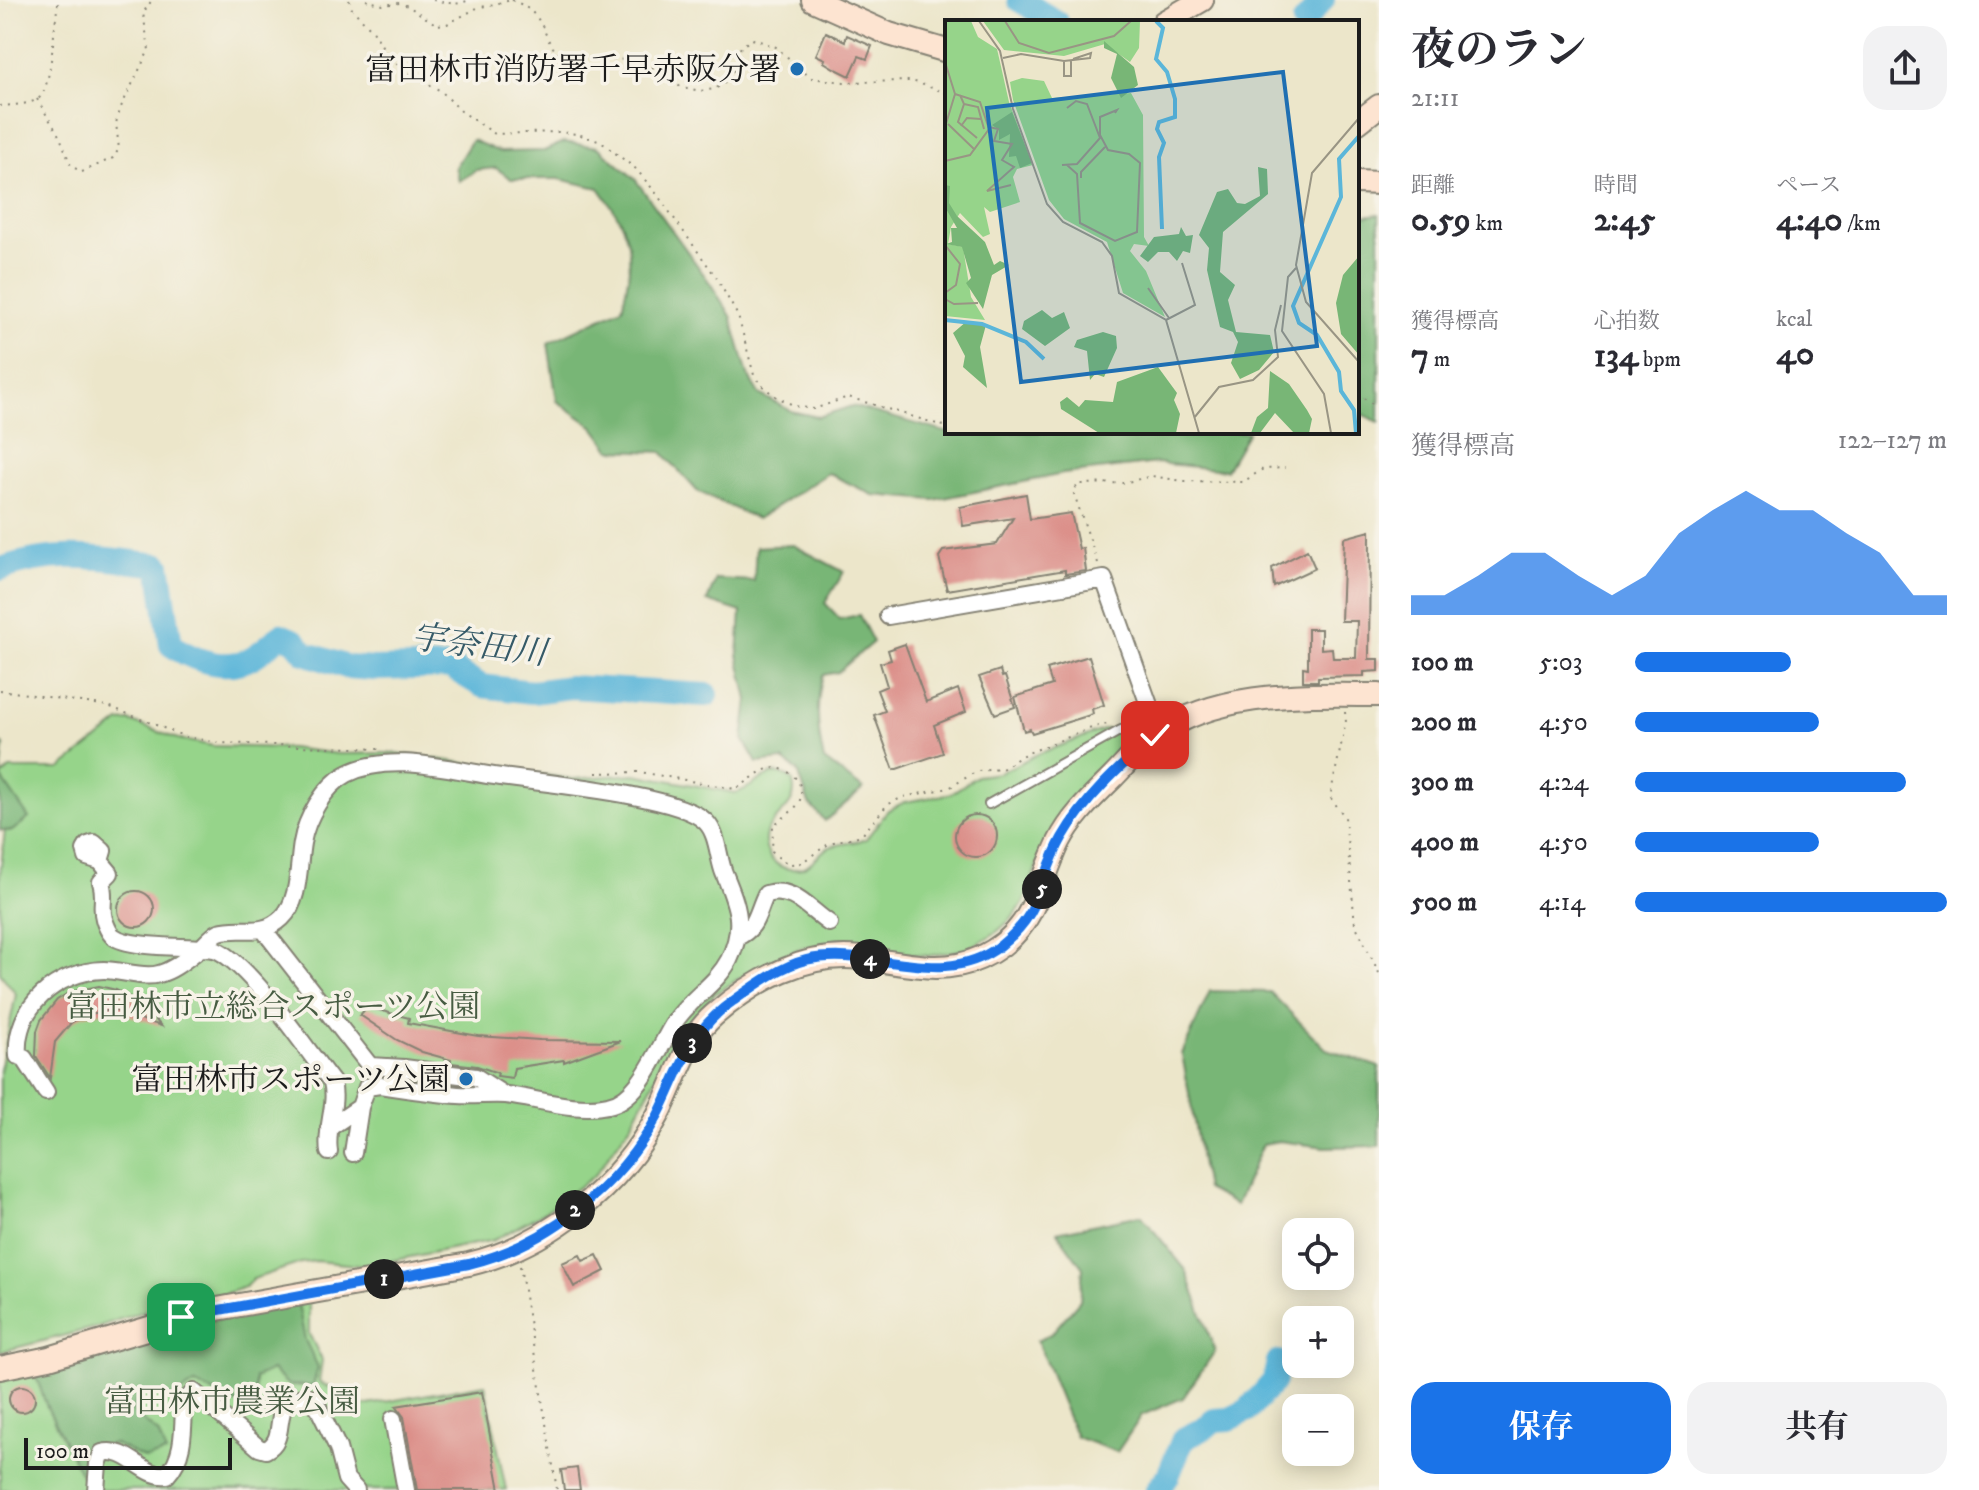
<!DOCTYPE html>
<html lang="ja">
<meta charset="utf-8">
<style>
:root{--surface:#fff;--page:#f2f2f3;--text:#2b2b33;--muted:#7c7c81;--accent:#1a73e8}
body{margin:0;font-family:"IM FELL DW Pica","Noto Serif JP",serif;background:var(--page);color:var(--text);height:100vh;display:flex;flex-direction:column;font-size:30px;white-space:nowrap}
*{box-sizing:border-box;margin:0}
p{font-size:26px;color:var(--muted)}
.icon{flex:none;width:44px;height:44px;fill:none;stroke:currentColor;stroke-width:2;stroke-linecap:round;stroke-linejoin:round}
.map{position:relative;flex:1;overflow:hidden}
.drawer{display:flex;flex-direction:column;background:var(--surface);width:600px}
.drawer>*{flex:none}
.buttons{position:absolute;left:1282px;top:1218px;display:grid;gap:16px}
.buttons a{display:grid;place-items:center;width:72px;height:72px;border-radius:16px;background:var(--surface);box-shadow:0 4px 20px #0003;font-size:40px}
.scale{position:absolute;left:24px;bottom:20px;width:208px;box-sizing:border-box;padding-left:8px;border:4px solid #1c1c1c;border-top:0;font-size:22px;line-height:28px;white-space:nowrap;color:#1c1c1c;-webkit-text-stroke:6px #f7f3e8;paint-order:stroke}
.pin{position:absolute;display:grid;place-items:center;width:68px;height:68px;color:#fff;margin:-34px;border-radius:16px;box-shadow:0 4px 12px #0006}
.km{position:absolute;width:40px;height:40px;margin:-20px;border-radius:50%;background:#222;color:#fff;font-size:22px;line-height:40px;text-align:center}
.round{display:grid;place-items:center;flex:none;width:84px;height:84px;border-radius:24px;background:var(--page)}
.summary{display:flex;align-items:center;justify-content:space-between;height:136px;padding:0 32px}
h1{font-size:44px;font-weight:700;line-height:60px}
.figures{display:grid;grid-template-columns:repeat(3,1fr);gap:12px;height:136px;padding:8px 32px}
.figures div{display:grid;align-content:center}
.figures b{font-size:34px;font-weight:700}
.figures small{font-size:22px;font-weight:400}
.figures p{font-size:22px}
.chart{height:224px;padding:16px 32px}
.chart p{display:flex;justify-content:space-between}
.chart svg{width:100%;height:144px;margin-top:8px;fill:var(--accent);opacity:.7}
.cta{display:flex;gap:16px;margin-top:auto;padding:16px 32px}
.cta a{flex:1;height:92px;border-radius:24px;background:var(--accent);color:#fff;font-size:32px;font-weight:700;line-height:92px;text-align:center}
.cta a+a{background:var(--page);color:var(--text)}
ul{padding:0 32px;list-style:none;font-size:26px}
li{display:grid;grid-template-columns:128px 96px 1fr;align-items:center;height:60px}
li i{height:20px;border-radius:10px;background:var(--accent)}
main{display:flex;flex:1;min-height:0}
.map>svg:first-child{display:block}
</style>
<main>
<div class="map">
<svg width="1379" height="1490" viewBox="0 0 1379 1490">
<rect width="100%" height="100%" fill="#f7f3e8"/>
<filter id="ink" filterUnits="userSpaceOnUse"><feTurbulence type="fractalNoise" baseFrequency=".0125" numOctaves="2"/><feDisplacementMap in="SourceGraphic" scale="16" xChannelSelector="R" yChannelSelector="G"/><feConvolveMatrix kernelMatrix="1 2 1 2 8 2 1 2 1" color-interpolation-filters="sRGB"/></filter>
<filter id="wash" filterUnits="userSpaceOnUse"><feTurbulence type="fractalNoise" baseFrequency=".006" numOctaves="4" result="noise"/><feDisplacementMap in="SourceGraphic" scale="32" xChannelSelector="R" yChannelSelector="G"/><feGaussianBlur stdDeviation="1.8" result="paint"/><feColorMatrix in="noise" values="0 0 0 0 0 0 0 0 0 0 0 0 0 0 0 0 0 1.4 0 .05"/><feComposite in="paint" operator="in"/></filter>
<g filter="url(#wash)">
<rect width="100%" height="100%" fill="#ece6ca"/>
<path fill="#96d48a" stroke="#597853" stroke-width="2" d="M129,721L178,739L213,746L290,748L339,754L396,753L573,779L635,774L735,793C759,787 769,762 792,780C805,815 750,818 769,855C776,868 792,873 806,866C815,861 820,851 830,847C841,843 854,843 866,839L888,810L905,802L950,794L977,776L999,773L1038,754L1105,729L1124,733L1137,731L1142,733L1056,826L1043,849L1023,904L1012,918L998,931L968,949L928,956L822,945L801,948L756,968L713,995L678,1035L632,1123L595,1175L545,1212L494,1240L366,1266L316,1261L301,1263L253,1279L245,1287L224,1294L159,1306L97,1327L0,1352V1071L16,994L0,973V875L5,830L12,831L28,818L1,777L10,769H60L120,722Z
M309,1299V1334L322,1360L319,1382L342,1394L357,1407L485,1384L506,1490H0V1374Z"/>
<path fill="#78b676" stroke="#4a6949" stroke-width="2" d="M472,140L500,152L544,151L564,142L598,147L635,179L710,283L731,316L748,375L759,394L791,411L818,417L852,406L956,435L960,432H1248L1226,470L1157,463L1063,474L934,500L873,495L828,473L757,519L697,491L662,452L611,450L594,427L557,401L548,343L622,308C635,252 633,234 599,188L559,179H511L496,168L477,170L459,181L455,167Z
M1379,214V422L1357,412V217Z
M793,545L844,572L825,603L840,619L859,615L873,642L838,672L823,675C815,703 817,731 824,760L863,789L825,821L809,804L798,771L783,760L757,763L743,739L748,700L738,655L741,612L707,601L716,579L754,581L756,547Z
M0,742L4,745L1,777L29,818L12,831L0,830Z
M1210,991L1270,992L1326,1049L1379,1067V1146L1325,1147L1279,1141L1263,1144L1236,1205L1206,1189L1182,1054Z
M1141,1215L1186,1270L1215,1351L1183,1398L1142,1415L1117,1452L1076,1437L1037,1341L1052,1333L1080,1300L1083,1268L1057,1232Z
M298,1304L305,1340L318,1367L313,1386L288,1385L272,1370L255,1378V1411L195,1384L171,1400L141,1391L132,1411L158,1433L166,1453L145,1459L113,1443L97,1449L88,1477L81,1475L47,1407L37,1379L31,1372L212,1320Z"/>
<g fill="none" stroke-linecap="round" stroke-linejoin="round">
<path stroke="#5bb6d9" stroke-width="24" d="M1019,0L1057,22
M1304,22L1323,0
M0,569C59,549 99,558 159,565L171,645C190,658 215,668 238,663C254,660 269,645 281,635L295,641L305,653L347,667L373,669L450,667L482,686L532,692L570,687L707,695
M1157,1490L1168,1476L1183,1439L1205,1428L1214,1420L1230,1419L1248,1410L1274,1381L1278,1362"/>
</g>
<g id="blocks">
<path fill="#dc908a" d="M826,32L845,41L847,35L872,46L867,59L859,56L850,76L834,68L824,62L825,59L816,55Z
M1026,494L1030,519L1071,513L1079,549L1083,548L1086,571L1065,574V570L947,590L939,557L943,551L997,544L1013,518L963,526L960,507Z
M1370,531L1369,659H1379V671L1364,672V676L1318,677V681H1303V667L1308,668V629H1321V649L1332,648L1333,658H1356L1357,621H1341L1344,538Z
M1307,550L1315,568L1274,587L1272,568Z
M905,644L926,702L958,689L966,712L934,725L943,753L894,770L874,715L885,711L877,690L887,686L880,663L891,660L888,650Z
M1089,656L1104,705L1092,709L1093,714L1084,717L1032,733L1030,729L1024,731L1015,697L1052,685L1047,669Z
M1000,670L1002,677L1005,676L1015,707L995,714L979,677Z
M955 836a21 21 0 1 1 42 0a21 21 0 1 1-42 0Z
M118 909a18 18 0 1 1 36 0a18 18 0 1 1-36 0Z
M99,986L116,990L141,1003L161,1026L113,1010L83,1015L71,1023L55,1042L50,1078L36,1056L37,1031L41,1020L57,1000L70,992Z
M367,1007L409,1018L408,1023L478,1036L540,1040L621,1041L564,1062V1060L514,1068L512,1078L497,1076L498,1073L477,1066L451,1063V1060L422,1052L397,1040L360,1015Z
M580,1255L583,1261L597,1255L605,1271L574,1287L562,1263Z
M9 1399a13 13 0 1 1 26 0a13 13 0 1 1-26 0Z
M482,1392L500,1490H417L404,1417L396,1406Z
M577,1468L580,1490H564L561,1470Z"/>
</g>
</g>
<g filter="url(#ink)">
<use href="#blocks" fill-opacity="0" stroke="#848173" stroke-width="2"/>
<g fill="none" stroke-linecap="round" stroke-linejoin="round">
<g stroke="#848173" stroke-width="12">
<path id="lane" d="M989,804L1121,730L1153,718"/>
</g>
<g stroke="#848173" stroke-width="20">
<path id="street" d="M888,616L1104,579L1159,733
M100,861L103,851L94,843L88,845L85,850L87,857L100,861L110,873L101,882C106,897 100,906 104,919C105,923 109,933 113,936C128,948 181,946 201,948C207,942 213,935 219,932C242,925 261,938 282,918C300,901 298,866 302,843C306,819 324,786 347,774C391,751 454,771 501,777C543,783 681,795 706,822C718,834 718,858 724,873C737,905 746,925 729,960C716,985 689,999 674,1023C658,1048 640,1100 608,1105C575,1112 539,1099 506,1095C490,1094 474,1096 458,1095C432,1093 406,1089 380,1085L367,1087L360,1107L329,1128
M263,929L370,1066L404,1068
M737,937C757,929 757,912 766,894C793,886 808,909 829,923
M396,1075L404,1068L476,1077L504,1095
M46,1092L24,1058L18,1056C14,1007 57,971 104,970C121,970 143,979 159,974C175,970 188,957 201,948C207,948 214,948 219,951C254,970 305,1048 332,1082C338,1105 325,1128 329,1152
M353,1153L360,1107
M393,1419L406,1490
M96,1490L98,1464L102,1453C128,1446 143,1478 167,1475C185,1456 183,1428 184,1402L194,1392L259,1448L266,1450C285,1440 275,1420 286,1402L306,1396L314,1399L338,1448L346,1479L356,1490"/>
</g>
<g stroke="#848173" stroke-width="26">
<path id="secondary" d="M813,0L889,34L947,51
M1164,22L1202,0
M1357,123L1379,106
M1357,182L1379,183
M0,1368L49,1358L206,1311L469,1264C547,1246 621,1186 658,1115C676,1081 684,1041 714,1015C754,980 807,951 861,958C901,962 941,976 980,958C1036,932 1036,890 1059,842C1072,816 1093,797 1113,777C1127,763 1140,746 1156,735C1220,690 1305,695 1379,695"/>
</g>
<path stroke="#848173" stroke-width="2" stroke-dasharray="2 6" stroke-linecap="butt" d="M349,0L352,9L374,32L386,53L403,70L441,91L461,111L495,134L558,132L578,134L601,142L636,169L656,193L716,277L738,316L754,375L760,384L775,396L795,406L814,409L848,397L947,427
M366,0L383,5L400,3L408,6L437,25L447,24L477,8L511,0
M433,0L455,4L472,0
M512,0C551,16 539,40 562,56L627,60L653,68L682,87L700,91L715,89L731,79L741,46L754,39L776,47L811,78L844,82L912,81L947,93
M37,99L60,137L71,166L82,172L113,158L119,149L116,123L121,107L149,50L143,13L152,0
M0,106C11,105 28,105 38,99C53,89 53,21 59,0
M1357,394L1379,408
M1098,563L1073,491L1079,484L1123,483L1152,476L1183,481L1243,482L1263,469L1285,468
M0,690L108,706L186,737L220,743L379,749
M1345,712L1346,722L1330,797L1345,817L1355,924L1379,973
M596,773L640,772L735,789C747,784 756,772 768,769C787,764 810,784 798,804C793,811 781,820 773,825L772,851L781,860L791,864L801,863L830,843L862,835L887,805L903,797L949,788L977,771L1002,769L1023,755L1094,727L1108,724
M520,1266L557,1490"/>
<use href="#lane" stroke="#fff" stroke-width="8"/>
<use href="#street" stroke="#fff" stroke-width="16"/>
<use href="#secondary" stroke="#fde4d1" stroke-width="22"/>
</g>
</g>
<g fill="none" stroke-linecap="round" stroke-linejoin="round" filter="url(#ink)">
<g stroke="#fff" stroke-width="16">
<path id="route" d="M181,1317L469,1264C547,1245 620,1186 658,1115C681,1070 688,1032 733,1001C754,986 781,966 806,960C872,945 941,991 1000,946C1045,911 1038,880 1062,838C1084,799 1122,765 1155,735"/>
</g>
<use href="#route" stroke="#1a73e8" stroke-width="10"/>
</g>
<g fill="#1f6fb2" stroke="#f7f3e8" stroke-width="3">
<circle cx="797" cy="69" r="8"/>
<circle cx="466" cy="1079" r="8"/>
</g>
<g text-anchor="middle" stroke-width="7" stroke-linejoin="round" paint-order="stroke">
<g font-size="32" fill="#1c1c1c" stroke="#f7f3e8" text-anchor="end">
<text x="781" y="80">富田林市消防署千早赤阪分署</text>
<text x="450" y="1090">富田林市スポーツ公園</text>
</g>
<g font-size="32" fill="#475c42" stroke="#f7f3e8">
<text x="273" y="1017">富田林市立総合スポーツ公園</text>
<text x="232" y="1412">富田林市農業公園</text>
</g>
<g font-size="34" font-style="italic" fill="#355a68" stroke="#f7f3e8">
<text transform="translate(479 644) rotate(7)" y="12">宇奈田川</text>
</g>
</g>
<g transform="translate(945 20)">
<rect width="414" height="414" fill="#ece6ca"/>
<path d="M0,1H26L33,17L52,29L64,82L88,145L72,149L68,157L75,182L45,192L39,187L45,214L38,217L15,193L6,207L3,224L18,227L26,277L40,300L0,296ZM38,1H195L194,28L185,42L160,24L119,36L59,30ZM77,58L99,61L107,78L186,73L198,95L199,217L204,226L189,224L185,231L201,251L220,297L178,273L162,222L119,199L104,180L68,80L65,62Z" fill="#96d48a"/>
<path d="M159,21L189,47L193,65L176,78L166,58L172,34L159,28ZM67,92L87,143L75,148L71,136L64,137L65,114L54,120V110L47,105ZM313,147L322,149L323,174L278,212L275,252L290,265L283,280L291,312L325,315L329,332L314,350L295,359L286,343L293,322L288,312L275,307L262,250L264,228L254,215L272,172L283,169L292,183L300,184L315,176ZM0,165L5,166L4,183L12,196L40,222L49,245L55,241L64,245L47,255L38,289L21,263L26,258L17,227L1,224L7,222L6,208H12L0,187ZM236,207L241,216L248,215L245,233L238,231L232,241L224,232H213L203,242L195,236L209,217L234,214ZM414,236V335L396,314L391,283L398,255ZM97,290L107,298L119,292L125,308L100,326L77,309L79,301ZM22,301L41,305L35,327L42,368L18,347L20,336L8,313ZM158,312L171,316L172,328L159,357L150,354L145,360L142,331L129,327L132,320ZM213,347L232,373L229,380L235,394L231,413H154L116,389L115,382L122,377L134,387L140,380L168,382L172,362ZM325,351L344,364L362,390L367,399L364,413H349L330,393L315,413H306L312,397L323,388Z" fill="#78b676"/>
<path fill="none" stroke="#5bb6d9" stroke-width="4" d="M211,1L218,8L211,39L222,52L230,79V97L214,102L212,109L219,123L214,137L217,209M0,300L37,304L81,322L99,339M411,413L409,390L396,371L394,352L372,315L354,303L348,286L396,177L394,139L414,116"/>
<path fill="none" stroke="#999584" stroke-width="2" d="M34,1L55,31L68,89L102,184L118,202L157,222L167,236L174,273L221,300L254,413M60,1L74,23L104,33L169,16L186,1M58,38L76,34L119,41L145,38L146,33L128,39M119,41V56H126V40M0,42L10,74L0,107M15,75L19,84L13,102L32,118M19,84L33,87L39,109M414,98L367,153L351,245L361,282L414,342M3,104L30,130M16,106L22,98L36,99M44,107L53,109L49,121L67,124L57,140L69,147L42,171L66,165M0,141L25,135L44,109L35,82L10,74M117,145L132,144L155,118L142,84L131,81L122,88M122,145L132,154L135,203L170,221L192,212L195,143L184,134L163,130L155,115V97L172,90L170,93M136,158V152L160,127M0,225L15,244L11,265L0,273M351,248L343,257L337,311L379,374L386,413M203,268L224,298M0,279L9,284L33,283M221,300L250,285L237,243M249,398L274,367L308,360L333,337L330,310L336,285"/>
<path fill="#1f6fb2" fill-opacity="0.15" stroke="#1f6fb2" stroke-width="4" d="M338,52L372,326L76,362L42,88Z"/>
<rect width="414" height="414" fill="none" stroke="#1c1c1c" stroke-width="4"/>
</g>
</svg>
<div class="buttons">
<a><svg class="icon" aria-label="locate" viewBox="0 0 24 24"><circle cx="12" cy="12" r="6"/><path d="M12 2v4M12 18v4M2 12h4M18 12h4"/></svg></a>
<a>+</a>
<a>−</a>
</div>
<div class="scale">100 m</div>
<div class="pin" style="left:181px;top:1317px;background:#1e9e55"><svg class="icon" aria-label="arrive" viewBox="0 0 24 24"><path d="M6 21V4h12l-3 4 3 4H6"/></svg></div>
<div class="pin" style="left:1155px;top:735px;background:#d93025"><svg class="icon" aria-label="check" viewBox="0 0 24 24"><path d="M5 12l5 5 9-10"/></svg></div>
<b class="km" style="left:384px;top:1279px">1</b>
<b class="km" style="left:575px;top:1210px">2</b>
<b class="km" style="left:692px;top:1043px">3</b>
<b class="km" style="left:870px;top:959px">4</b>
<b class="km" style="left:1042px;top:889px">5</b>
</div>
<section class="drawer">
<div class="summary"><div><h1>夜のラン</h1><p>21:11</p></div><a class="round"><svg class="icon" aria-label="share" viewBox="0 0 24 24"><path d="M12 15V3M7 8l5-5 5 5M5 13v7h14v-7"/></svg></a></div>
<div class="figures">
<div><p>距離</p><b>0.59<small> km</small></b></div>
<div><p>時間</p><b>2:45</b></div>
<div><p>ペース</p><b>4:40<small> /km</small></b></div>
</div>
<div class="figures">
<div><p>獲得標高</p><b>7<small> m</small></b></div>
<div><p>心拍数</p><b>134<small> bpm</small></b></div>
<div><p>kcal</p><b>40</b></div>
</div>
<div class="chart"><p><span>獲得標高</span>122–127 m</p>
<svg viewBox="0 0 160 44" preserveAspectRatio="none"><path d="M0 44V38L10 38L20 32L30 25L40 25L50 32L60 38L70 32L80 19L90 12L100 6L110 12L120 12L130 19L140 25L150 38L160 38V44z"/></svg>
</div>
<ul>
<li><b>100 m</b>5:03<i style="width:50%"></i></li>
<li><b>200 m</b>4:50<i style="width:59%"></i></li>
<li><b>300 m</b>4:24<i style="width:87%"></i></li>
<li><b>400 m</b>4:50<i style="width:59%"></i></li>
<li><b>500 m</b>4:14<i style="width:100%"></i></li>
</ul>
<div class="cta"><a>保存</a><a>共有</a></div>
</section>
</main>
